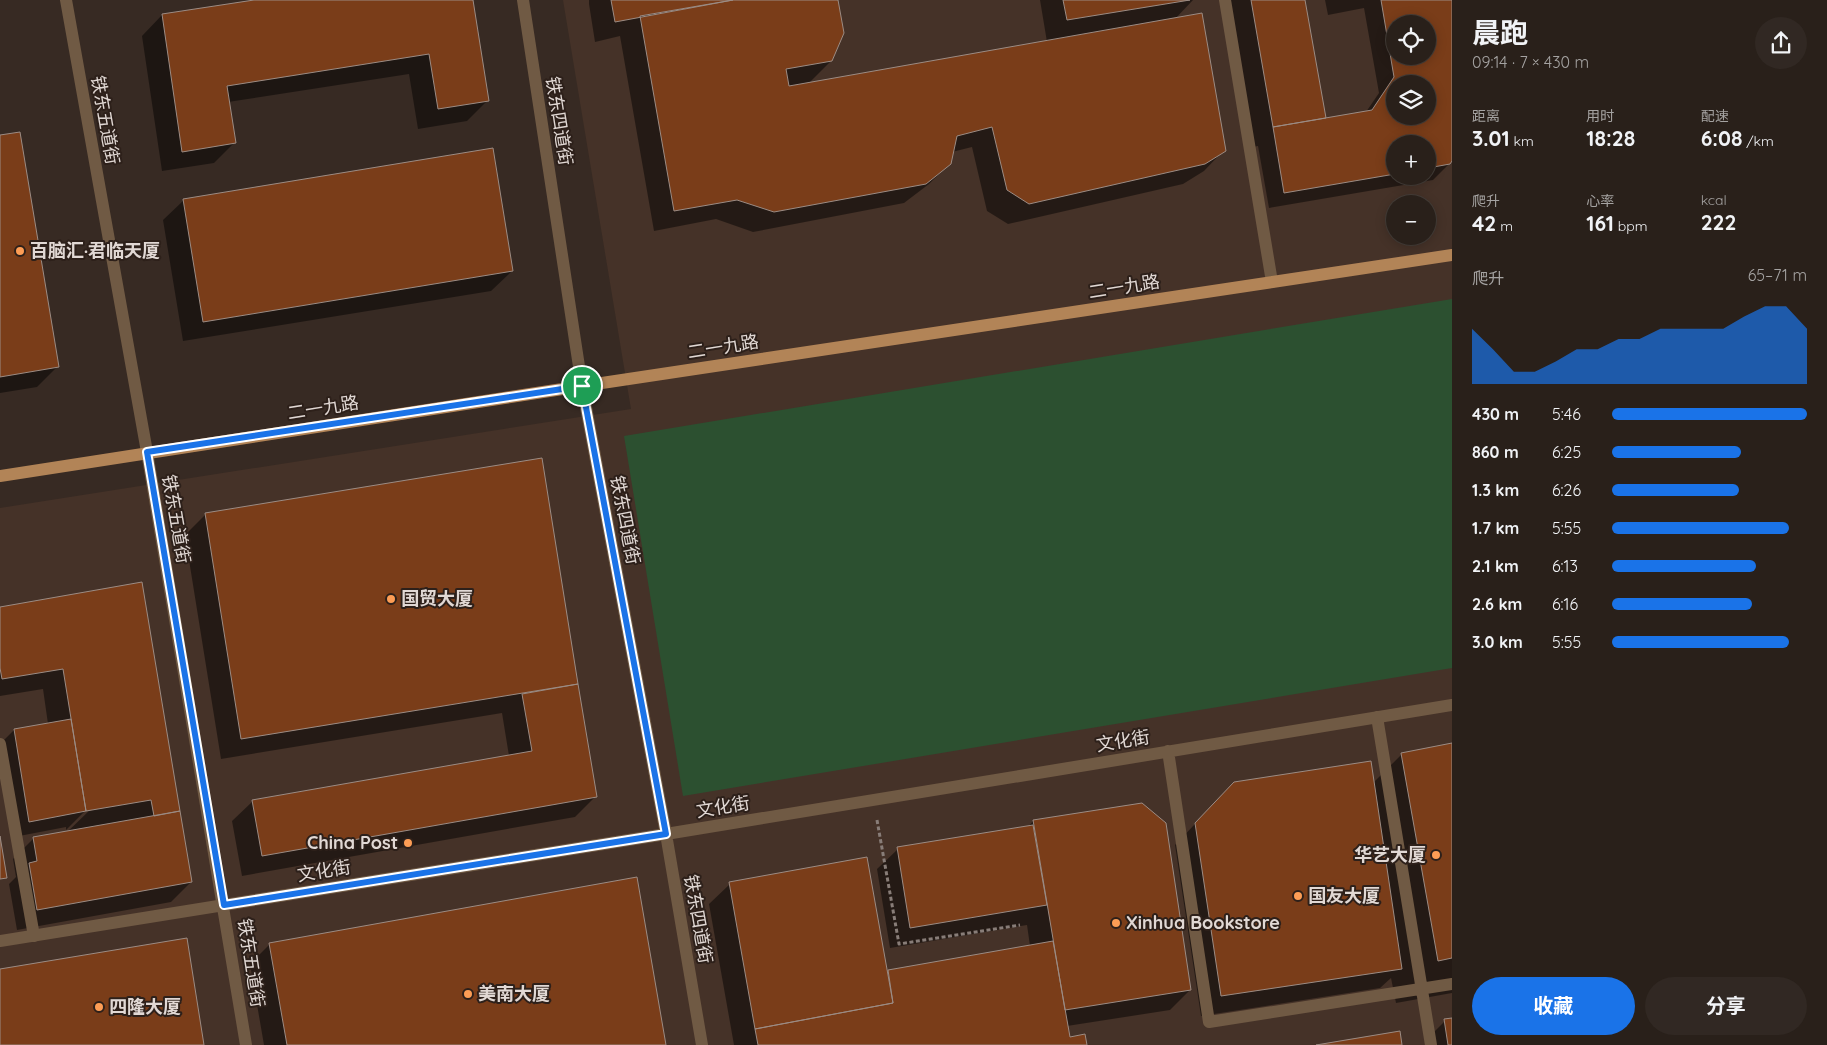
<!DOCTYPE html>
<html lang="zh">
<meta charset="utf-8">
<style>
:root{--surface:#29201a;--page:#312823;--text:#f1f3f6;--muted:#a5a3a2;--line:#453e39;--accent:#1a73e8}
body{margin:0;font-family:Quicksand,"Noto Sans SC",sans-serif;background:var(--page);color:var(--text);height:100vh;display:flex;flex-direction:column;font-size:19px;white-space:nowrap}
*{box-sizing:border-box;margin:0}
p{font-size:16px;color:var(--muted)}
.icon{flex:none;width:28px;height:28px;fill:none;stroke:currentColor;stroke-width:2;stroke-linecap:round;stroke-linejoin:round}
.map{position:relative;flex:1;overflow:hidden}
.sheet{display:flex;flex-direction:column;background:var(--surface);width:375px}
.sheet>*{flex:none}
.tools{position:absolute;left:1386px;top:15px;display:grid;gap:10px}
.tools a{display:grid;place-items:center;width:50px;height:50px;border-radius:50%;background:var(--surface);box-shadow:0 2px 12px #0003,0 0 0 1px var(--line);font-size:25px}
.pin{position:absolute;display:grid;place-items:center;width:42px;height:42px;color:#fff;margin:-21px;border:2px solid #fff;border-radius:50%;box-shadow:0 1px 5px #0007}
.round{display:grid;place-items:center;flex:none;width:52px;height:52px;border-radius:26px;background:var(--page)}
.head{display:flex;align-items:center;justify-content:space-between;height:85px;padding:0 20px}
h1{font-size:28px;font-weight:700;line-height:38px}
.figures{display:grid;grid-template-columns:repeat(3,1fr);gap:8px;height:85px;padding:5px 20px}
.figures div{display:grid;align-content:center}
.figures b{font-size:21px;font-weight:700}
.figures small{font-size:14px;font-weight:400}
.figures p{font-size:14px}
.chart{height:140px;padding:10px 20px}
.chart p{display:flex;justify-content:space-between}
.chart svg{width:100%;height:90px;margin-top:5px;fill:var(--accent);opacity:.7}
.primary-button{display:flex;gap:10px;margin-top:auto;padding:10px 20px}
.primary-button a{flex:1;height:58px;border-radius:30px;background:var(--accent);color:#fff;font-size:20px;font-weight:700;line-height:58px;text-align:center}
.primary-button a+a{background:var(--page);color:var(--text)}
ul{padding:0 20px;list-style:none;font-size:16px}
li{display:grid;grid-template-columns:80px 60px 1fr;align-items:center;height:38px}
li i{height:12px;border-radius:6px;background:var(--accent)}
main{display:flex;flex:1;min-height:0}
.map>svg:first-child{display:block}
</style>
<main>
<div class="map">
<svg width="1452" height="1045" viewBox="0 0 1452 1045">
<rect width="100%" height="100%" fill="#372a23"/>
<path fill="#453228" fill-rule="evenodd" d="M563,0H1452V1045H0V508L631,409ZM1395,24H1428V56H1395ZM1395,84H1428V116H1395ZM1395,144H1428V176H1395ZM1395,204H1428V236H1395Z"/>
<path fill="#2c5030" d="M1452,299V668L683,796L624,436Z"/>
<path fill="#0007" fill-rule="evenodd" d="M262,0H472L487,101L467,121L418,129L409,74L228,102L234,143L214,163L162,171L142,36L162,15Z
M589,0H837L831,61L808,84L1047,42L1040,0H1193L1174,20L1224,150L1204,171L1183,184L1008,224L987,211L972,147L952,152L950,163L929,184L904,203L753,232L716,219L654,231L620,36L595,42L589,4Z
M1228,0H1304L1325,120L1366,112L1379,93L1364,8L1328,15L1325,0H1452V159L1449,164L1433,180L1269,208L1258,146L1253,147ZM1395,24H1428V56H1395ZM1395,84H1428V116H1395ZM1395,144H1428V176H1395Z
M0,136L58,366L37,387L0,393Z
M184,200L512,271L491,291L183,341L163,220Z
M540,460L596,796L575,817L242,876L232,821L253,801L509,756L502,713L221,759L185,535L206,514Z
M141,584L191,882L171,902L17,930L9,884L16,877L13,859L34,838L62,837L92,808L90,806L66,830V827L14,837L0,744L14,730L48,724L43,689L0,696V608Z
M1452,745V993L1396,1003L1391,978L1380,988L1201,1016L1175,845L1214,804L1373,783L1402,754Z
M1033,821L1190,990L1170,1010L1067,1026L1069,1039L1085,1045H734L709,904L730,884L887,971L1030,946L1027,925L890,948L877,869L898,849L1028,827Z
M270,944L665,1045H264L250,964Z
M1452,1020V1045H1425V1041L1445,1021Z"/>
<path fill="#7a3d19" stroke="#9c8c84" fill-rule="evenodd" d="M254,0H473L489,101L438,109L429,54L227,86L236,143L182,152L162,14Z
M611,0H733L615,22Z
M733,0H838L844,33L832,61L786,69L789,86L1202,13L1226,151L1205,164L1029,204L1007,190L992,127L957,136L951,164L926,184L774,212L737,200L674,211L640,16Z
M1063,0H1190L1067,20Z
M1251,0H1305L1326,118L1273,127Z
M1381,0H1452V161L1450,164L1428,168V144H1395V174L1284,193L1273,127L1372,110L1394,77ZM1395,24H1428V56H1395ZM1395,84H1428V116H1395Z
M20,132L59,367L0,377V135Z
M493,148L513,271L203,322L183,199Z
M542,458L578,684L241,739L205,513Z
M142,582L180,811L154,816L151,800L86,811L63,669L2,679L0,668V607Z
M578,684L597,797L262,856L252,800L532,751L522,694Z
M71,719L86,811L29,822L14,729Z
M1452,743V958L1438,961L1401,753Z
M1371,761L1402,969L1221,996L1195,823L1234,782Z
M1142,803L1166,823L1191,990L1065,1010L1033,820Z
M180,811L192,882L37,910L29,863L37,861L33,837Z
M1033,825L1047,905L910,928L897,847Z
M0,836L7,878L0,879Z
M867,857L893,1003L755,1029L729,882Z
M637,877L666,1045H287L269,943Z
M187,938L204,1045H0V969Z
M1053,941L1070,1037L1085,1034L1087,1045H758L755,1029L893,1003L888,970Z
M1452,1018V1045H1448L1444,1019Z
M1400,1031L1402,1045H1316Z"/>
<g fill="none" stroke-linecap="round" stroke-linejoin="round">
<path stroke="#887d78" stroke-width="3" stroke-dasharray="4 2.5" stroke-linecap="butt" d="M877,820L899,944L1020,925"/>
<path stroke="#705a44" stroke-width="12" d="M66,0L147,452L246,1045
M523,0L582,386L666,834L702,1045
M1225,0L1272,282
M1377,717L1431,1045
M0,744L34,936
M1168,751L1209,1022L1452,984
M0,941L666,834L1452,705"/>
<path stroke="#b28457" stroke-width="12" d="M0,476L582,386L1452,255"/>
</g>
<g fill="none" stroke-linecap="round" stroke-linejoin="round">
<g stroke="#fff" stroke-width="10">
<path id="route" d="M582,386L666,834L224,905L147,452Z"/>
</g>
<use href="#route" stroke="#1a73e8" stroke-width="6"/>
</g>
<g fill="#fd9d55" stroke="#2d201a" stroke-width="2">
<circle cx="20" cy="251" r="5"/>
<circle cx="391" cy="599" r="5"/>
<circle cx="408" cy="843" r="5"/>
<circle cx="1436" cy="855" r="5"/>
<circle cx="1298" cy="896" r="5"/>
<circle cx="1116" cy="923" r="5"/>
<circle cx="468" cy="994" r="5"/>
<circle cx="99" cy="1007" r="5"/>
</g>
<g text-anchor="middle" stroke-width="4" stroke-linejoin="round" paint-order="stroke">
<g font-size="18" fill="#e1d8d4" stroke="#2d201a">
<text transform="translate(105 120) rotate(80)" y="6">铁东五道街</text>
<text transform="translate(559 121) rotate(81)" y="6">铁东四道街</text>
<text transform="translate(1124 287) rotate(-9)" y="6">二一九路</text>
<text transform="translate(723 347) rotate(-9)" y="6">二一九路</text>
<text transform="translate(323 408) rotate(-9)" y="6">二一九路</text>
<text transform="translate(176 519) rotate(80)" y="6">铁东五道街</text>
<text transform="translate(625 520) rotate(79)" y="6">铁东四道街</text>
<text transform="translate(1123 741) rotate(-9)" y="6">文化街</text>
<text transform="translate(723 807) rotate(-9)" y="6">文化街</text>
<text transform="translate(324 871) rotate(-9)" y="6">文化街</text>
<text transform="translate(698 919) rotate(80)" y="6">铁东四道街</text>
<text transform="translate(251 963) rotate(81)" y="6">铁东五道街</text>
</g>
<g font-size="18" font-weight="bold" fill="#e1d8d4" stroke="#2d201a" text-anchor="start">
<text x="30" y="257">百脑汇·君临天厦</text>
<text x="401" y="605">国贸大厦</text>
<text x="398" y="849" text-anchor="end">China Post</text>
<text x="1426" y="861" text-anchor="end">华艺大厦</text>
<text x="1308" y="902">国友大厦</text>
<text x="1126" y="929">Xinhua Bookstore</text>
<text x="478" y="1000">美南大厦</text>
<text x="109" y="1013">四隆大厦</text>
</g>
</g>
</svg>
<div class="tools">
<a><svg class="icon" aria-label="locate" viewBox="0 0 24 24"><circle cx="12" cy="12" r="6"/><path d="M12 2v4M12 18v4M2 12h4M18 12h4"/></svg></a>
<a><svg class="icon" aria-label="layers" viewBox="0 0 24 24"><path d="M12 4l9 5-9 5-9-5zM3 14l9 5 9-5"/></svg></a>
<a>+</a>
<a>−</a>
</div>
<div class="pin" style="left:582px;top:386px;background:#1e9e55"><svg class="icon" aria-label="arrive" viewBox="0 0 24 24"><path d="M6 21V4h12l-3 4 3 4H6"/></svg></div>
</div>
<section class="sheet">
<div class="head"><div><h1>晨跑</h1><p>09:14 · 7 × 430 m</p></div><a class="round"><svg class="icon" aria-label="share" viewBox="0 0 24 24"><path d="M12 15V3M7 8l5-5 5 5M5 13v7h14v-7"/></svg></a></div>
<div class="figures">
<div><p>距离</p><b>3.01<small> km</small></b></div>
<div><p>用时</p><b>18:28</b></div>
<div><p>配速</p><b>6:08<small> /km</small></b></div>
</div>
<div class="figures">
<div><p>爬升</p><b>42<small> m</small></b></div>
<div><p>心率</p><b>161<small> bpm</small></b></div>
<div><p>kcal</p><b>222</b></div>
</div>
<div class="chart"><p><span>爬升</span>65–71 m</p>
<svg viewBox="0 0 160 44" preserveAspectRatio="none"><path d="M0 44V17L10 27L20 38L30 38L40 33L50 27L60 27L70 22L80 22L90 17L100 17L110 17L120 17L130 11L140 6L150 6L160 17V44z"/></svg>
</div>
<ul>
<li><b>430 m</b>5:46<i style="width:100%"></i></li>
<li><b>860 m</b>6:25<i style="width:66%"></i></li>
<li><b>1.3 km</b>6:26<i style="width:65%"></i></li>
<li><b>1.7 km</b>5:55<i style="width:91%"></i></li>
<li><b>2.1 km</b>6:13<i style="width:74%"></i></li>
<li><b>2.6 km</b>6:16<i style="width:72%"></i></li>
<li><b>3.0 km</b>5:55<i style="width:91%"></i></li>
</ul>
<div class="primary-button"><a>收藏</a><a>分享</a></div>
</section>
</main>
